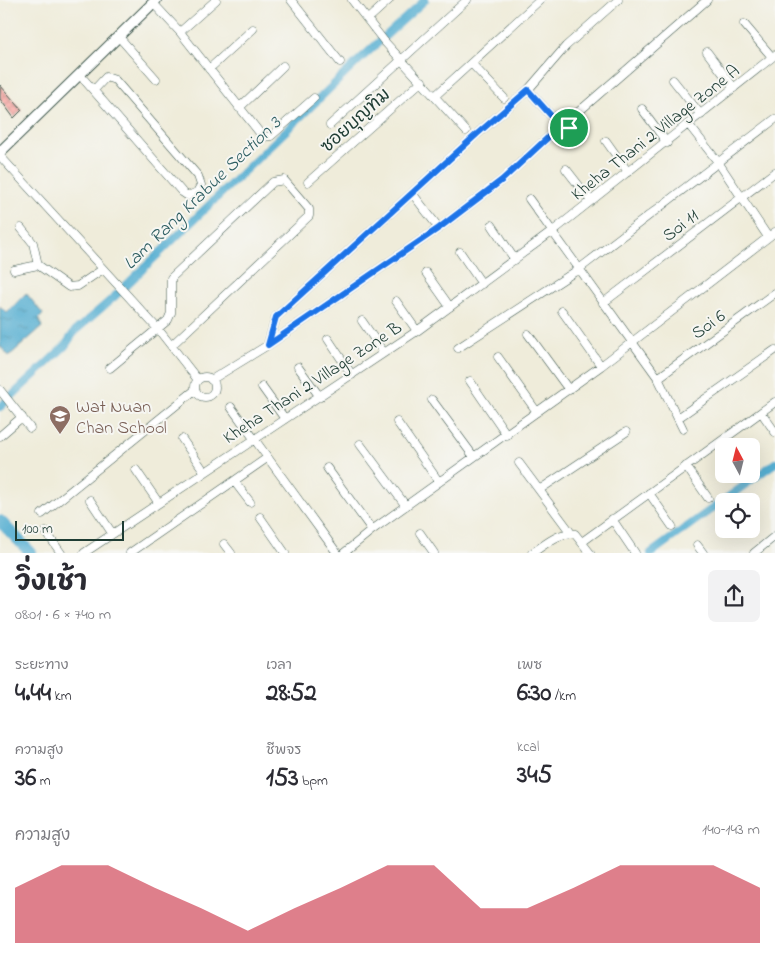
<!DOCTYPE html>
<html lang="th">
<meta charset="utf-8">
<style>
:root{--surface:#fff;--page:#f2f2f3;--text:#2b2b33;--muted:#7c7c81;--accent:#d1495b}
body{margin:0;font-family:"Indie Flower","Playpen Sans Thai",sans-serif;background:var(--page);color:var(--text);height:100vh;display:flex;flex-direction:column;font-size:19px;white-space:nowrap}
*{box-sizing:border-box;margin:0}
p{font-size:16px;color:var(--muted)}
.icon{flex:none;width:28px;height:28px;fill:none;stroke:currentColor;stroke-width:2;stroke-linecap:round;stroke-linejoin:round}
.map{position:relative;height:553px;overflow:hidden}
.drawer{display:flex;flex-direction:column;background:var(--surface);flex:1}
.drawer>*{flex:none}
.needle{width:32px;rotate:353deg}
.tools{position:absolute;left:715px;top:438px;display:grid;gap:10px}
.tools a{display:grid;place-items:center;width:45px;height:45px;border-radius:8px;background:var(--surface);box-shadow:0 5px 20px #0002;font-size:25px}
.scale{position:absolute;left:15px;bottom:12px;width:109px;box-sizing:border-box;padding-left:5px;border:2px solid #1f3d34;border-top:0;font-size:14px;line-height:18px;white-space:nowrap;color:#1f3d34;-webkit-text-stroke:4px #f6f6f2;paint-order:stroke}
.pin{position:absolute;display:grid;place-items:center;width:42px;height:42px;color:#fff;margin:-21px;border:2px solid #fff;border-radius:50%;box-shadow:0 1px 5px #0007}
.round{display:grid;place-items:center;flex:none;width:52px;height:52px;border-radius:8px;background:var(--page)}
.headline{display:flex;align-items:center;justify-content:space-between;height:85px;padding:0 15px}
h1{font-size:28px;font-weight:700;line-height:38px}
.figures{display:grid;grid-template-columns:repeat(3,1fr);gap:8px;height:85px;padding:5px 15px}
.figures div{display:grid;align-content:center}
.figures b{font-size:25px;font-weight:700}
.figures small{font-size:14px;font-weight:400}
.figures p{font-size:14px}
.chart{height:140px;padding:10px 15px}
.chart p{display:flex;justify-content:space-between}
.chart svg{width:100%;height:90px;margin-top:5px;fill:var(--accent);opacity:.7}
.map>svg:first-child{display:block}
</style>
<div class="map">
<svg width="775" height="553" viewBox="0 0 775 553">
<defs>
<pattern id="water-ripples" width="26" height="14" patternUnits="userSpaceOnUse" patternTransform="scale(1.25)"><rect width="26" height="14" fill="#54aed1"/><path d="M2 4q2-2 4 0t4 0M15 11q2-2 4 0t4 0" fill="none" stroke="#458faa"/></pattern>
<pattern id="building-cross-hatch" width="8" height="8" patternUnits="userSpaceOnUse" patternTransform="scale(1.25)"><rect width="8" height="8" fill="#fba09c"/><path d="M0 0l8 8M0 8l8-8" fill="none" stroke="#cb8480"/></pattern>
</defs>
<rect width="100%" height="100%" fill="#f6f6f2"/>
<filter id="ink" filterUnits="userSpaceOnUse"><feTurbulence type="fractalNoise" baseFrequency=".02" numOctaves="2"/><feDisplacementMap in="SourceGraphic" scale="10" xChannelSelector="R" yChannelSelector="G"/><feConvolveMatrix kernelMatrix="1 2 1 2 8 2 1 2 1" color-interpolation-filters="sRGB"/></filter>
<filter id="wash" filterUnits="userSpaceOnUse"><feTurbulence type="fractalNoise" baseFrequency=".0096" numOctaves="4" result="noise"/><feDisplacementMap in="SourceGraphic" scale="20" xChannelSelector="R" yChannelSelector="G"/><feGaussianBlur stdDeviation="1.12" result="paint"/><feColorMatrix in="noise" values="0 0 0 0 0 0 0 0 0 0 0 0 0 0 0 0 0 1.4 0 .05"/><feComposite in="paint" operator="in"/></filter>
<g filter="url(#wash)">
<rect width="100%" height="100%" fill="#efecda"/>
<path fill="url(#water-ripples)" stroke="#3a7682" d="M26,293L43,314L39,319L42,327L9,356L0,346V306L7,313Z"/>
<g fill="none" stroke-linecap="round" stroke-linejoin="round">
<path stroke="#54aed1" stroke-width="8" d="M0,407L65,346L75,331L113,298L356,63L425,0
M651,553L775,463"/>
<path stroke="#54aed1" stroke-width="12" d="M0,521L31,553"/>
</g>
<g id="blocks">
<path fill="url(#building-cross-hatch)" d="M0,85L22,110L14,118L0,99Z"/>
</g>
</g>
<g filter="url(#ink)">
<use href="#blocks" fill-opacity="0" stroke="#3e574d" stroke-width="1"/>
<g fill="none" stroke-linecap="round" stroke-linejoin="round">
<g stroke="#3e574d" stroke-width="9">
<path id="minor" d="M291,0L340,62
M352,0L384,41L466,131
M153,3L180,32L263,137L271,136L314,98
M368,19L389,0
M744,24L772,57
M180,32L216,0
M119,37L156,79
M707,52L734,88
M471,63L504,98
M209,69L253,29
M80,75L182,192L188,196L197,192L201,185L198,176L115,80L106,77L94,90
M673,80L701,115
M528,90L555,120
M435,96L540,0
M239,108L283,66
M642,109L667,143
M553 126a8 8 0 1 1 16 0a8 8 0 1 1-16 0Z
M568,121L707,0
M330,125L467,0
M689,125L718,162L768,237
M606,141L628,172
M0,156L158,329L198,380
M566,169L591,201
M308,182L422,81
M412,193L439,228
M529,199L658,378L683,429
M492,225L515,260
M21,228L33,243L38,265
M460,252L482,284
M14,270L38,265L69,287L78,286L103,269
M426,273L450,307
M396,301L417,331
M603,303L775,172
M562,311L601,366
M362,321L384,353
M528,334L569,390
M328,339L352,375
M268,345L276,317L477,134L528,90L566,46L618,0
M458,348L579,269L775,119
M498,357L537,412
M298,367L320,397
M110,368L168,320L171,313V278L273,182L284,180L309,209V216L172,345
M195 387a10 10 0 1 1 20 0a10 10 0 1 1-20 0Z
M658,378L775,293
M211,380L268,345L439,228L502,180L555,131
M470,381L507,435
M262,387L285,419
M0,390L30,428
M432,400L474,457
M231,407L337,553
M761,412L775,432
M678,418L775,350
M397,422L439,482
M0,436L22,417
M182,439L204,471
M360,444L406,506
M519,463L571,533
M686,466L708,498
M327,468L372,530
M136,470L158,502
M748,474V475
M234,481L267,458
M539,490L626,432
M649,493L672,526
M90,500L112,533
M42,514L195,390
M260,517L285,553
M612,519L635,553
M46,532L61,553
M420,533L434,553
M582,542L775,402
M224,544L231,553
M697,545L703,553
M84,553L417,331L553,231L775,55
M130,553L234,481L250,502
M344,553L372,530L601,366L775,232
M532,553C545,545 559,531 575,534L590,553
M754,553L775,536"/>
</g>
<g stroke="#3e574d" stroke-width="12">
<path id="tertiary" d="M0,152L156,0"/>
</g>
<use href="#minor" stroke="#fff" stroke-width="8"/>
<use href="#tertiary" stroke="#fff" stroke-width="10"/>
</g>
</g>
<g fill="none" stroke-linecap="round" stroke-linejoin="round" filter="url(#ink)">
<g stroke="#fff" stroke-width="10">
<path id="route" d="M528,90L555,120L562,118L568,122L569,126L566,132L562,134L555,131L502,180L439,228L268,345L276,317L477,134Z"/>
</g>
<use href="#route" stroke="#1a73e8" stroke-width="6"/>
</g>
<defs>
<g id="school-pin" transform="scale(1.125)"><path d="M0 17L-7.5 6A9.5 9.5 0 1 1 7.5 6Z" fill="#8d6e63" stroke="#f6f6f2"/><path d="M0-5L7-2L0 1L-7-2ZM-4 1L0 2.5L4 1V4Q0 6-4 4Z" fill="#fff"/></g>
</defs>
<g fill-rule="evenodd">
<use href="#school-pin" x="60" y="416"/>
</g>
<g text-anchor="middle" stroke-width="4" stroke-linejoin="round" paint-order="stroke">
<g font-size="18" fill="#1f3d34" stroke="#f6f6f2">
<text transform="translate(355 120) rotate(-42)" y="6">ซอยบุญทิม</text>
<text transform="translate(655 132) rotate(-38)" y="6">Kheha Thani 2 Village Zone A</text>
<text transform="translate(680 225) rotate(-38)" y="6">Soi 11</text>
<text transform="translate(708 324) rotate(-36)" y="6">Soi 6</text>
<text transform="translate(312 382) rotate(-33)" y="6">Kheha Thani 2 Village Zone B</text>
</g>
<g font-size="18" fill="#785e54" stroke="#f6f6f2" text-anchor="start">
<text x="76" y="412">Wat Nuan<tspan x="76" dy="21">Chan School</tspan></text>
</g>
<g font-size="19" font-style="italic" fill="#2f5f63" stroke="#f6f6f2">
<text transform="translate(201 192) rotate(-44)" y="7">Lam Rang Krabue Section 3</text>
</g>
</g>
</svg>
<div class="tools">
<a><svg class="needle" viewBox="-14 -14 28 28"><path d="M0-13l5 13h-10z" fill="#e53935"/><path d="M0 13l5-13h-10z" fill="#7c7c81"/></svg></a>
<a><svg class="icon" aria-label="locate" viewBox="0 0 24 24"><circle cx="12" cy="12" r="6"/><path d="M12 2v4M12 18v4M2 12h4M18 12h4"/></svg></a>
</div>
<div class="scale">100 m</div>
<div class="pin" style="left:569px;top:128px;background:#1e9e55"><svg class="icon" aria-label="arrive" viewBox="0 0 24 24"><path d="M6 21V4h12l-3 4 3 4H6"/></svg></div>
</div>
<section class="drawer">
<div class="headline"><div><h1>วิ่งเช้า</h1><p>08:01 · 6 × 740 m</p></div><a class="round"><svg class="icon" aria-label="share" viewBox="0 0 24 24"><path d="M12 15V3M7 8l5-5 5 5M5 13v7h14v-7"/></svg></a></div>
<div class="figures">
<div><p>ระยะทาง</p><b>4.44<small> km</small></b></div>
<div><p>เวลา</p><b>28:52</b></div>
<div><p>เพซ</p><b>6:30<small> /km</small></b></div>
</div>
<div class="figures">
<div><p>ความสูง</p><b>36<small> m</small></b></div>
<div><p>ชีพจร</p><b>153<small> bpm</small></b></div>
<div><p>kcal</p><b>345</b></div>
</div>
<div class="chart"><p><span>ความสูง</span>140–143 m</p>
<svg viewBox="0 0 160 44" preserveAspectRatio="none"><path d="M0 44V17L10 6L20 6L30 17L40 27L50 38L60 27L70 17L80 6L90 6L100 27L110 27L120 17L130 6L140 6L150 6L160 17V44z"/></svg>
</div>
</section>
